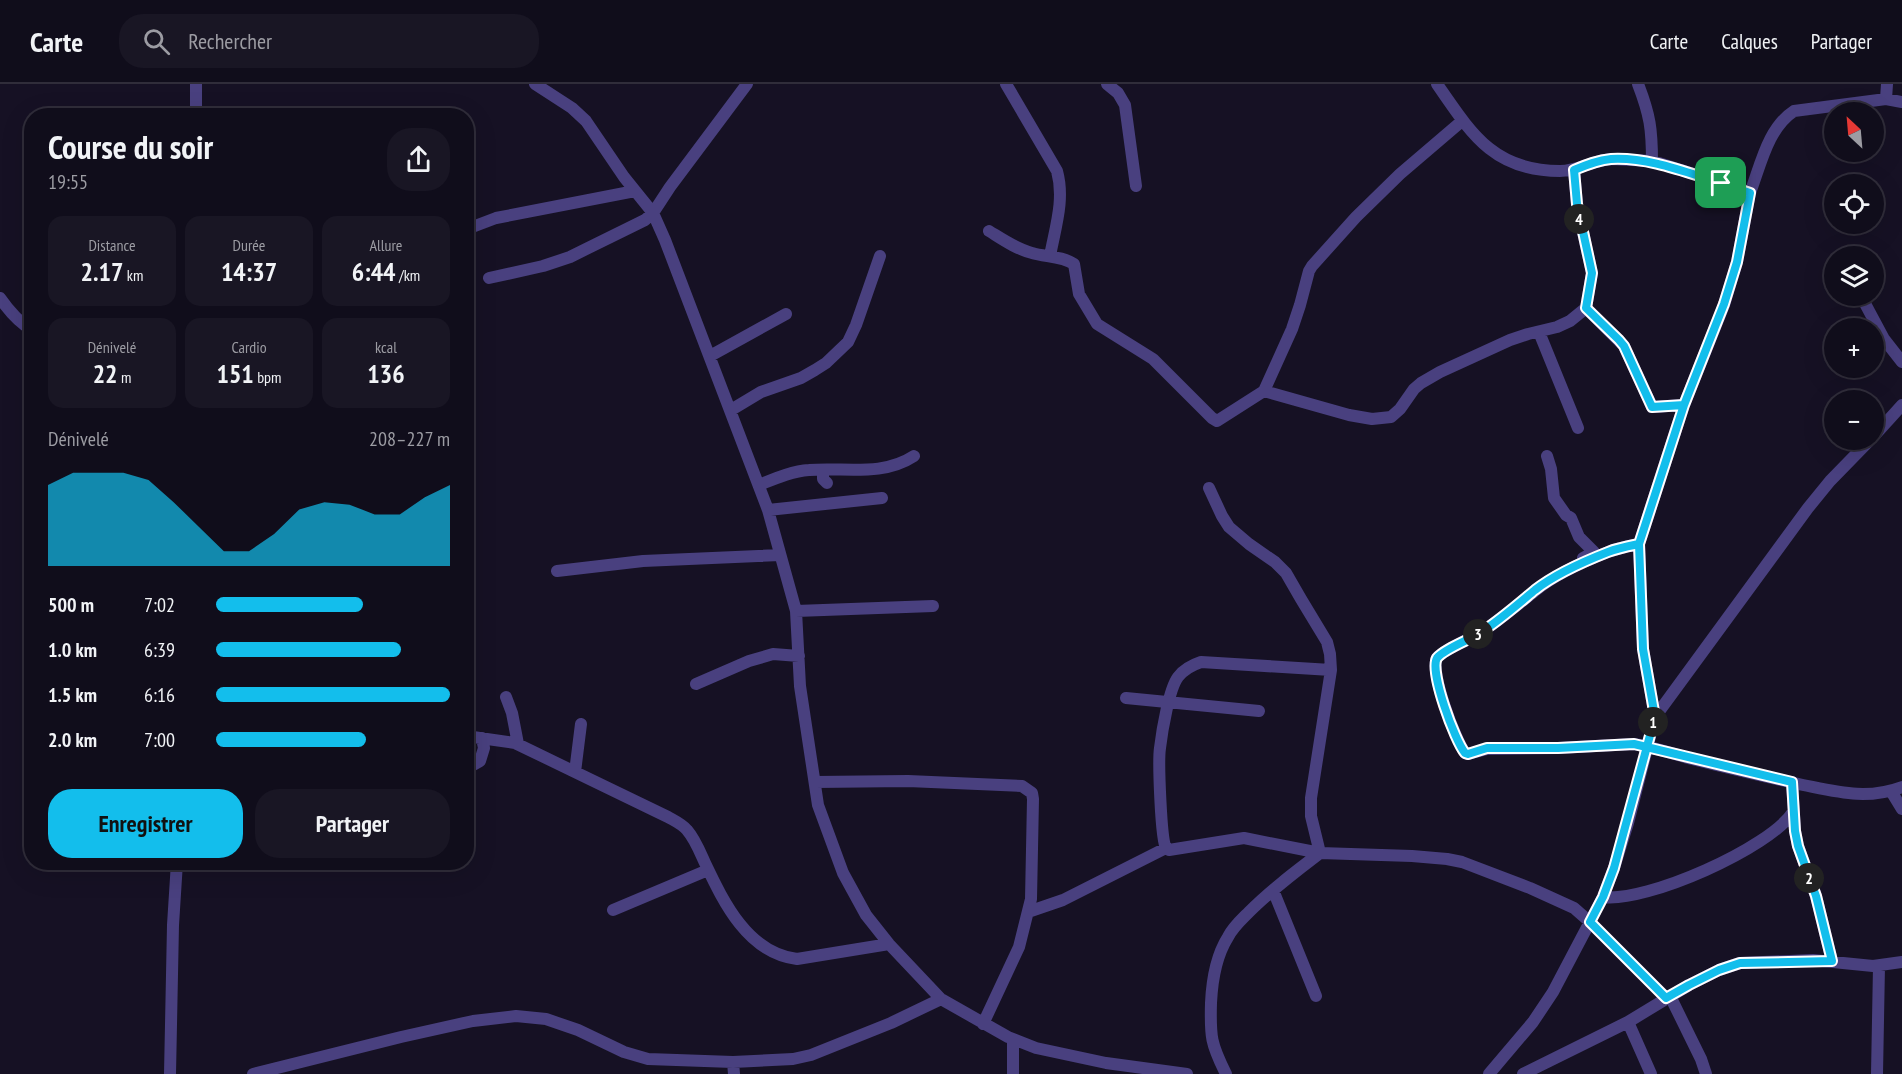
<!DOCTYPE html>
<html lang="fr">
<meta charset="utf-8">
<style>
:root{--surface:#100d1b;--page:#191624;--text:#f1f3f6;--muted:#9c9ca3;--line:#302d3a;--accent:#13beec}
body{margin:0;font-family:"PT Sans Narrow",sans-serif;background:var(--page);color:var(--text);height:100vh;display:flex;flex-direction:column;font-size:22px;white-space:nowrap}
*{box-sizing:border-box;margin:0}
p{font-size:20px;color:var(--muted)}
.icon{flex:none;width:33px;height:33px;fill:none;stroke:currentColor;stroke-width:2;stroke-linecap:round;stroke-linejoin:round}
.map{position:relative;flex:1;overflow:hidden}
.side{position:absolute;left:24px;top:24px;width:450px;height:762px;display:flex;flex-direction:column;background:var(--surface);border-radius:24px;box-shadow:0 6px 24px #0002,0 0 0 2px var(--line)}
.side>*{flex:none}
.needle{width:39px;rotate:334deg}
.tools{position:absolute;left:1824px;top:18px;display:grid;gap:12px}
.tools a{display:grid;place-items:center;width:60px;height:60px;border-radius:50%;background:var(--surface);box-shadow:0 6px 24px #0002,0 0 0 2px var(--line);font-size:30px}
.pin{position:absolute;display:grid;place-items:center;width:51px;height:51px;color:#fff;margin:-26px;border-radius:12px;box-shadow:0 3px 9px #0006}
.km{position:absolute;width:30px;height:30px;margin:-15px;border-radius:50%;background:#222;color:#fff;font-size:16px;line-height:30px;text-align:center}
.round{display:grid;place-items:center;flex:none;width:63px;height:63px;border-radius:24px;background:var(--page)}
.overview{display:flex;align-items:center;justify-content:space-between;height:102px;padding:0 24px}
h1{font-size:33px;font-weight:800;line-height:45px}
.stats{display:grid;grid-template-columns:repeat(3,1fr);gap:9px;height:102px;padding:6px 24px}
.stats div{display:grid;align-content:center;border-radius:15px;background:var(--page);text-align:center}
.stats b{font-size:26px;font-weight:800}
.stats small{font-size:16px;font-weight:400}
.stats p{font-size:16px}
.chart{height:168px;padding:12px 24px}
.chart p{display:flex;justify-content:space-between}
.chart svg{width:100%;height:108px;margin-top:6px;fill:var(--accent);opacity:.7}
.cta{display:flex;gap:12px;margin-top:auto;padding:12px 24px}
.cta a{flex:1;height:69px;border-radius:24px;background:var(--accent);color:#111;font-size:24px;font-weight:800;line-height:69px;text-align:center}
.cta a+a{background:var(--page);color:var(--text)}
ul{padding:0 24px;list-style:none;font-size:20px}
li{display:grid;grid-template-columns:96px 72px 1fr;align-items:center;height:45px}
li i{height:15px;border-radius:8px;background:var(--accent)}
header{display:flex;align-items:center;gap:36px;box-sizing:border-box;height:84px;padding:0 30px;background:var(--surface);border-bottom:2px solid var(--line)}
header strong{font-size:28px}
nav{display:flex;gap:33px;margin-inline-start:auto;font-size:21px}
.search{width:420px;height:54px;background:var(--page);display:flex;align-items:center;gap:15px;box-sizing:border-box;padding:0 21px;border-radius:24px;color:var(--muted);font-size:22px}
.map>svg:first-child{display:block}
</style>
<header>
<strong>Carte</strong>
<div class="search"><svg class="icon" aria-label="search" viewBox="0 0 24 24"><circle cx="10" cy="10" r="6"/><path d="M15 15l6 6"/></svg>Rechercher</div>
<nav><a>Carte</a><a>Calques</a><a>Partager</a></nav>
</header>
<div class="map">
<svg width="1902" height="990" viewBox="0 0 1902 990">
<rect width="100%" height="100%" fill="#161124"/>
<g fill="none" stroke-linecap="round" stroke-linejoin="round">
<path stroke="#49407f" stroke-width="12" d="M196,0V32
M535,0L572,24L586,37L624,93L653,129L665,156L768,426L796,527L800,602L818,721L843,789L866,831L889,860L941,915L1008,953L1036,964L1106,979L1187,990
M1006,0L1057,87C1065,116 1055,144 1050,172
M1107,0L1118,9L1125,21L1136,102
M1437,0C1471,49 1493,87 1560,87C1579,87 1595,75 1613,75C1625,76 1638,76 1650,77C1660,79 1671,83 1681,86C1704,93 1727,101 1750,109L1737,178L1724,221L1684,321L1639,460L1643,565L1655,633
M1638,0C1650,31 1652,45 1652,78
M1886,15L1887,0
M1750,109C1761,80 1768,44 1794,27L1886,15L1902,18
M467,145L496,134L635,107
M989,147C1002,155 1016,165 1032,169C1045,173 1062,172 1074,180L1079,210L1097,240L1153,275L1212,334L1217,337L1264,307L1292,245L1300,221L1309,187L1312,182L1356,133L1400,90L1462,37
M489,194L543,182L570,173L645,136L653,129L670,103L747,0
M1861,212L1884,255L1902,278
M0,214C9,227 18,238 32,246
M1586,224L1624,262L1652,323L1684,321
M1539,248L1578,344
M710,272L786,230
M1264,307L1349,331L1372,335L1391,333L1400,325L1414,305L1421,299L1440,288L1510,256L1528,250L1557,243L1570,237L1586,224L1592,189L1577,121L1574,86
M731,326L761,308L801,294L815,286L826,279L848,258L856,241L880,172
M1874,352L1902,321
M1547,372L1551,385L1554,414L1566,431L1571,434L1579,453L1594,468L1583,474
M823,386V395L827,399
M759,401C774,395 792,387 809,386C844,383 882,393 914,372
M1209,404L1222,432L1229,443L1249,460L1275,478L1286,489L1301,515L1327,558L1330,570L1331,586L1311,714V732L1320,769C1295,788 1271,806 1249,828C1241,836 1233,843 1228,853C1216,872 1212,897 1211,919C1210,953 1211,960 1226,990
M768,426L882,414
M1639,460C1629,462 1618,464 1608,468C1585,477 1554,491 1535,507C1517,521 1500,536 1480,549C1470,555 1443,566 1437,574C1429,587 1456,657 1465,669L1468,670L1487,665L1558,664L1634,660C1655,663 1675,671 1696,676C1732,685 1767,693 1803,701C1838,708 1867,716 1902,703
M557,487L643,477L780,471
M796,527L933,522
M696,600L749,577L773,570L799,572
M506,613L512,629L518,660
M1126,614L1259,627
M466,652L515,659L668,733C675,737 682,740 687,746C695,755 700,768 705,779C724,819 748,869 797,875L889,860
M466,685L480,677L484,664L482,654
M575,688L581,640
M815,698L908,697L1022,702L1032,709L1033,715L1031,815L1019,863L983,940
M1792,698L1795,747L1798,762L1816,812L1832,877
M1891,707L1902,725
M1166,764C1161,756 1158,677 1160,664C1162,647 1169,605 1178,593C1184,585 1192,581 1201,578L1331,586
M1273,806L1316,912
M1603,813C1646,819 1770,764 1793,728
M613,826L708,786
M1028,828L1063,816L1166,764L1169,766L1244,754L1320,769L1412,772L1447,775L1462,778L1530,804L1574,824L1590,838L1666,914
M1670,912L1701,975L1706,990
M1628,938L1651,990
M733,978L734,990
M170,990L173,841L177,778
M253,990L401,953L473,937L516,932L546,935L578,946L624,968L648,975L733,978L793,975L811,971L891,939L941,915
M1013,990V955
M1489,990L1533,938L1553,908L1603,813L1614,784L1628,739L1655,633L1808,424L1830,397L1870,356
M1523,990L1628,938L1689,901L1719,886L1740,879L1813,876L1873,882L1902,878
M1877,990L1879,882"/>
</g>
<g fill="none" stroke-linecap="round" stroke-linejoin="round">
<g stroke="#fff" stroke-width="12">
<path id="route" d="M1721,99L1750,109L1737,178L1724,220L1684,321L1639,460L1643,565L1655,633L1614,784L1603,813L1590,838L1666,914L1689,901L1719,886L1740,879L1832,877L1816,812L1798,762L1795,747L1792,698L1634,660L1558,664H1487L1468,670L1465,669C1455,657 1429,587 1437,574C1444,565 1469,556 1480,549C1500,536 1517,521 1535,506C1554,491 1585,477 1608,468C1618,464 1629,462 1639,460L1684,321L1652,323L1624,262L1619,256L1586,224L1592,189L1577,120L1574,86C1586,81 1598,76 1611,75C1649,73 1685,88 1721,99"/>
</g>
<use href="#route" stroke="#13beec" stroke-width="8"/>
</g>
</svg>
<div class="tools">
<a><svg class="needle" viewBox="-14 -14 28 28"><path d="M0-13l5 13h-10z" fill="#e53935"/><path d="M0 13l5-13h-10z" fill="#9c9ca3"/></svg></a>
<a><svg class="icon" aria-label="locate" viewBox="0 0 24 24"><circle cx="12" cy="12" r="6"/><path d="M12 2v4M12 18v4M2 12h4M18 12h4"/></svg></a>
<a><svg class="icon" aria-label="layers" viewBox="0 0 24 24"><path d="M12 4l9 5-9 5-9-5zM3 14l9 5 9-5"/></svg></a>
<a>+</a>
<a>−</a>
</div>
<div class="pin" style="left:1721px;top:99px;background:#1e9e55"><svg class="icon" aria-label="arrive" viewBox="0 0 24 24"><path d="M6 21V4h12l-3 4 3 4H6"/></svg></div>
<b class="km" style="left:1653px;top:638px">1</b>
<b class="km" style="left:1809px;top:794px">2</b>
<b class="km" style="left:1478px;top:550px">3</b>
<b class="km" style="left:1579px;top:135px">4</b>
<section class="side">
<div class="overview"><div><h1>Course du soir</h1><p>19:55</p></div><a class="round"><svg class="icon" aria-label="share" viewBox="0 0 24 24"><path d="M12 15V3M7 8l5-5 5 5M5 13v7h14v-7"/></svg></a></div>
<div class="stats">
<div><p>Distance</p><b>2.17<small> km</small></b></div>
<div><p>Durée</p><b>14:37</b></div>
<div><p>Allure</p><b>6:44<small> /km</small></b></div>
</div>
<div class="stats">
<div><p>Dénivelé</p><b>22<small> m</small></b></div>
<div><p>Cardio</p><b>151<small> bpm</small></b></div>
<div><p>kcal</p><b>136</b></div>
</div>
<div class="chart"><p><span>Dénivelé</span>208–227 m</p>
<svg viewBox="0 0 160 44" preserveAspectRatio="none"><path d="M0 44V11L10 6L20 6L30 6L40 9L50 18L60 28L70 38L80 38L90 31L100 21L110 18L120 19L130 23L140 23L150 16L160 11V44z"/></svg>
</div>
<ul>
<li><b>500 m</b>7:02<i style="width:63%"></i></li>
<li><b>1.0 km</b>6:39<i style="width:79%"></i></li>
<li><b>1.5 km</b>6:16<i style="width:100%"></i></li>
<li><b>2.0 km</b>7:00<i style="width:64%"></i></li>
</ul>
<div class="cta"><a>Enregistrer</a><a>Partager</a></div>
</section>
</div>
